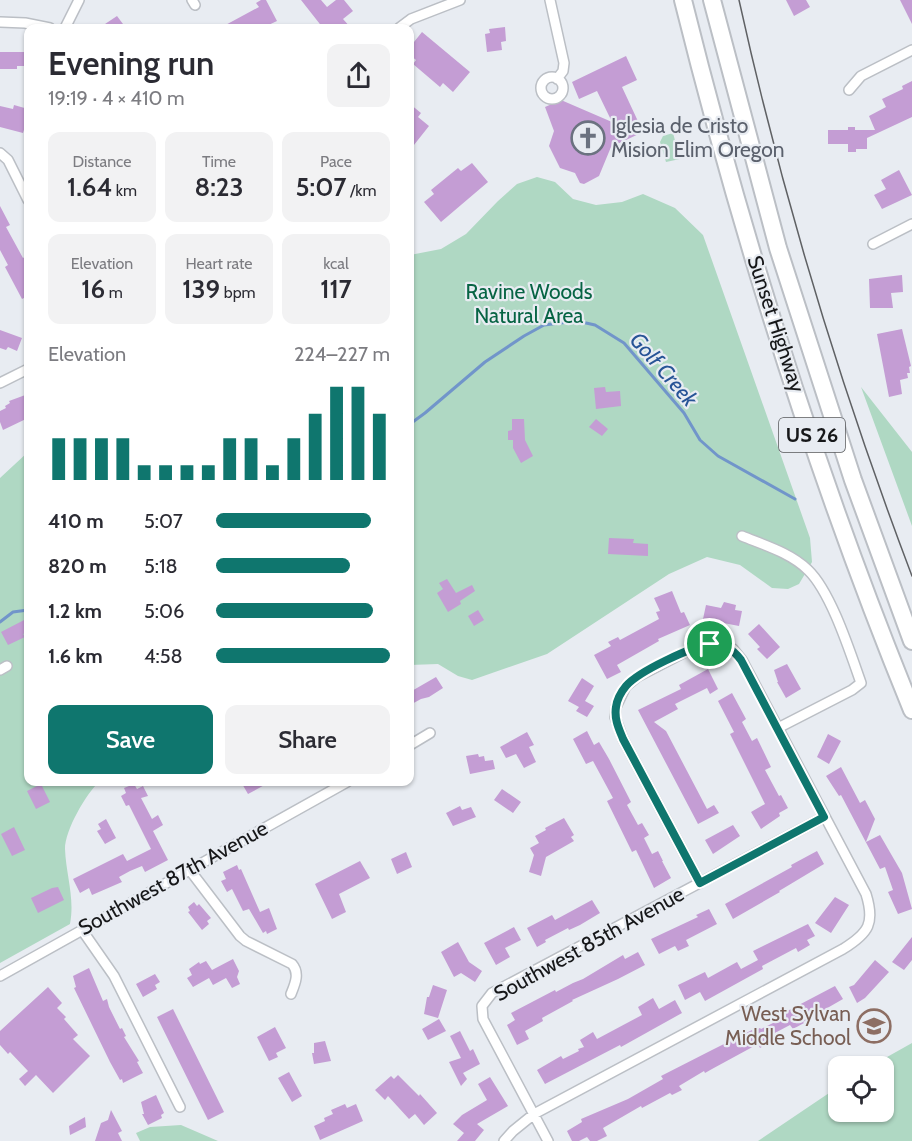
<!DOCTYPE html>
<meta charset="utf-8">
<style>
:root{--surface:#fff;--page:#f2f2f3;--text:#2b2b33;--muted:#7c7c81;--accent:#0f766e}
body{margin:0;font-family:Cabin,sans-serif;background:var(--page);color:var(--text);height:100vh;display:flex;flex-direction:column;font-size:22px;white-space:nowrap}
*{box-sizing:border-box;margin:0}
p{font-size:20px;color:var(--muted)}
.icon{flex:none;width:33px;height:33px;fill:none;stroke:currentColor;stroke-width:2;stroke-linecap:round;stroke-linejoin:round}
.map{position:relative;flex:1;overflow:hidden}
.panel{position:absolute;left:24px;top:24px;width:390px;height:762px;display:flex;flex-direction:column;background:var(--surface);border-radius:12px;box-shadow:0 2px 4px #0004}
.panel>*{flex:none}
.tools{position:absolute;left:828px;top:1056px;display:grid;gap:12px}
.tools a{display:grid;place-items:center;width:66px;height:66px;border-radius:12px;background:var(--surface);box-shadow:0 2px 4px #0004;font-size:30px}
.pin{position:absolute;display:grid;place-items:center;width:51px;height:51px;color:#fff;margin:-26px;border:3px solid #fff;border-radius:50%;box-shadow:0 2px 6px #0007}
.round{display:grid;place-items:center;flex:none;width:63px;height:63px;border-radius:12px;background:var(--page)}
.head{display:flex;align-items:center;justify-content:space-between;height:102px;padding:0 24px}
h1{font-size:33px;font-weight:600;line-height:45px}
.metrics{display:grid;grid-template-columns:repeat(3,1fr);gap:9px;height:102px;padding:6px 24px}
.metrics div{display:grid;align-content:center;border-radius:12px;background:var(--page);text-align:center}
.metrics b{font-size:26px;font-weight:600}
.metrics small{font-size:16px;font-weight:400}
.metrics p{font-size:16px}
.chart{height:168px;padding:12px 24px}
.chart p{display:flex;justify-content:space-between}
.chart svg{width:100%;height:108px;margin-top:6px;stroke:var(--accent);stroke-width:6}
.action{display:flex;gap:12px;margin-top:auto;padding:12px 24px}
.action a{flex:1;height:69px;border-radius:12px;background:var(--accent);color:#fff;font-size:24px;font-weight:600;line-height:69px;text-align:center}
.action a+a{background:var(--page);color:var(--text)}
ul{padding:0 24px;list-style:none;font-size:20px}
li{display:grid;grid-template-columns:96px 72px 1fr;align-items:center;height:45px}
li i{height:15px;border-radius:8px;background:var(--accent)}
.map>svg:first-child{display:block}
</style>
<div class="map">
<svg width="912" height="1141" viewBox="0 0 912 1141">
<rect width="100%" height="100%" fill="#e8ecf2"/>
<path fill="#afd8c3" d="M673,133L680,159L666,162L660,142L663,136Z
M537,177L555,182L573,199L596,205L622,202L643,194L675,208L703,235L810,538L812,562L799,584L788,589L772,588L740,565L707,557L669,574L547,654L472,680L458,676L438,664L410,665V255L441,249L466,234L498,201L517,184Z
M861,387L912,452V526Z
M28,452V782H99C86,794 65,830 65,849C66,875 75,898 70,924L0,963V478Z
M912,1043V1141H758L838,1087V1112H884V1066H871Z
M181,1125L218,1141H140L136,1133L150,1127Z"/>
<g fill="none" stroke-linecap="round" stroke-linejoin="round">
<path stroke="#7195ca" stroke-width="3" d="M410,424L425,413L485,362L524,336L544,325L577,321L595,325L624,343L684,413L700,440L718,456L795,499
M0,622L13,612L28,610"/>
</g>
<path fill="#c49dd4" d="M261,0H266L277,21L262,28H220L259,7L256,3Z
M301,0H321L327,7L336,0H344L353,11L343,19L351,28H323Z
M786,0H806L810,7L794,16Z
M900,0H912V24Z
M117,16L126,28H99Z
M505,27L506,41L501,42L502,50L487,52L485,34L490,33L489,29Z
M422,32L470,72L453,92L443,83L440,87L413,64L416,60L410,55V47Z
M0,52H28V66H17V69H0Z
M626,56L637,80L622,87L643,132L611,147L599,176L584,184L580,183L575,173L560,168L549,146L554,131L545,107L561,100L612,122L597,91L579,99L572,82Z
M912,81V117L867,138V149H856V152H848V144H828V130H848V127H855V130H875L869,116L886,107L882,99L903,89L902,86Z
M410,104L421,113L418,117L429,126L410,150Z
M14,105L28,109V120H27L23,133L0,127V106L13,109Z
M472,163L488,182L441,222L424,202L434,194L431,190L458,168L461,171Z
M899,170L912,195L882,209L874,195L886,189L881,180Z
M0,206L10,225L6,227L23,258L28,255V296L22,299L5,267L8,265L0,250Z
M902,275L903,292L891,293L893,308H870L869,279Z
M902,329L911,366L909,367L910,373H907L908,378L900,380L902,394L889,397L877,334Z
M0,330L22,338L17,351L8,347L6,350L0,348Z
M605,387L606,392L620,391L621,406L596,409L594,388Z
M28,394V418L3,430L0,422V411L6,408L5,406L10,403L9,401Z
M512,419H524L525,440L533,456L521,463L513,448V440H508V431L512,430Z
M596,419L608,429L602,436L589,427Z
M609,538L634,539L633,543L648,544V556L608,554Z
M447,579L456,593L472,585L475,591L460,601L461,604L448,612L437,593L443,589L439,583Z
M672,591L681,613L684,612L690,625L658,639L659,641L617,665L621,672L607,679L594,655L611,646L608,642L618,637L620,640L659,619L656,612L660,611L654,598Z
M724,602L736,605L735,610L742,611L739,626L703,619L706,605L721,608Z
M478,610L484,620L474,626L468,616Z
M28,618V632L23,634L25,637L8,645L1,632Z
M759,624L780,647L767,659L757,649L760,647L748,634Z
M787,664L801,689L786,698L777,682H778L774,670Z
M708,669L718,689L710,694L707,688L675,704L678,709L654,722L666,731L707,809L714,805L719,813L698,824L638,710L681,689L679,685Z
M436,677L443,688L429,697L421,699L410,705V692Z
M582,678L594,686L585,701L594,706L587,717L576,711L579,707L568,701Z
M732,693L746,719L742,722L752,741L757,738L771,767L765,770L779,796L781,795L788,808L779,813L780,816L761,829L751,812L765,804L730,734L734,732L718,701Z
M587,731L594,745L599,742L609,759L631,802L627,805L638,825L642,823L649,835L644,838L652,854L658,851L663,861H662L671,878L654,888L636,850L632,852L607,801L613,798L593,761L586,764L573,739Z
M527,732L534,745L529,747L536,762L524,768L516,754L506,758L500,747Z
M828,734L841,741L829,764L817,757Z
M478,754L479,757L484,756L485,761L493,760L495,769L470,774L466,756Z
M841,767L860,803L865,800L875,819L866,842L880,835L902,873L912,909L898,914L888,892L893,890L885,867L880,869L841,795L839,796L826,776Z
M241,782H270L248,794Z
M41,784L50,802L36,809L27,791Z
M134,784L137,789L143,786L148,796L141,798L152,819L158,815L163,825L153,831L168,860L145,872L142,866L130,871L119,877L122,882L92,895L89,888L80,893L73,879L123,854L127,861L151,849L129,805L126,806L121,796L126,793L124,788Z
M502,789L521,802L513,813L494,800Z
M460,806L462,810L471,807L476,817L453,826L446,813Z
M564,818L574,835L571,837L574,841L546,857L541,876L529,872L534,855L530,848L539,843L535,836L546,830L545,828Z
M106,819L116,838L105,844L97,831L101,829L98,824Z
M733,825L740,836L713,854L705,840Z
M14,827L25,850L12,856L1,834Z
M817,851L824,864L779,891L780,892L733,919L725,904L792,867L791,865Z
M406,852L412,867L397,874L391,859Z
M360,861L370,878L339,894L346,912L332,919L315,884Z
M237,865L239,870L241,869L260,912L269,908L277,929L267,934L266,931L263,933L249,909L243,911L232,889L227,892L221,881L226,879L223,872Z
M58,887L64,900L38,913L31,898L52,888Z
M835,897L849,905L831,933L815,923Z
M592,900L600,913L580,925L569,930L568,928L545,940L546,942L537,947L527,928L552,915L555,920Z
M194,902L197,906L199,904L211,918L207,921L209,924L202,930L188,912L190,911L188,907Z
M709,909L717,924L686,940L689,946L678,951L675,946L659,954L651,939L698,917L696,915Z
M808,924L815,936L807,940L810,945L798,952L796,948L762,966L763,969L705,1001L700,992L685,1000L678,985L705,972L708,978L737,962L741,969L758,960L753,951Z
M514,927L521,940L505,948L510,957L496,965L484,943Z
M912,937V960L904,970L892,962Z
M458,942L469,962L482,971L475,982L461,973L454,977L441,952Z
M638,952L645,965L618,979L572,1000L573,1001L542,1018L543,1021L525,1031L529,1039L517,1045L507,1025L515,1020L511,1013L555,990L556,992L573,983L583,979L623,955L625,959Z
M233,959L239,971L237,977L240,984L232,988L226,978L213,985L209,978L193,987L187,978L192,975L189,969L199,962L200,964L206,961L212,970Z
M875,960L889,972L865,998L857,1003L849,987L854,985Z
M89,968L103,1001L107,999L109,1007L120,1029L122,1028L126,1036L124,1037L139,1061L137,1062L143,1073L123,1083L122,1079L120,1080L110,1062L74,988L76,987L73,976Z
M155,974L160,982L155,985L157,989L143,997L136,984Z
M433,985L447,990L438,1018L424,1014L427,997H429Z
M835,986L843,999L803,1022L804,1023L793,1029L790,1025L771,1035L773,1040L760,1048L758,1044L712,1069L705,1073L704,1071L679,1086L682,1090L672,1095L670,1093L642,1108L641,1106L603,1128L607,1136L597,1141H590L587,1137L579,1141H572L567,1131L582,1122L581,1119L628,1099L663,1079L661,1076L712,1050L752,1030L753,1031L760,1028L761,1029L775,1022L774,1018Z
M48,987L62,1003L57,1008L66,1017L64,1019L78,1035L73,1039L90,1056L53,1093L36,1075L25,1086L19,1079L28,1071L10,1052L8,1054L0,1045V1031Z
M653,998L659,1009L675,1000L682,1013L621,1047L620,1045L545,1084L537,1070L561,1056L563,1059L579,1051L578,1049L584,1047L580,1040L593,1032L597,1039L642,1015L638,1007Z
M173,1009L224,1112L208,1120L157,1017Z
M439,1019L446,1031L428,1040L422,1029Z
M275,1027L286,1048L276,1053L278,1057L269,1061L257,1037Z
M460,1031L470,1051L473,1049L480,1064L463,1073L467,1079L461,1086L449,1062L461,1058L450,1036Z
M325,1041L331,1061L314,1064L312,1053H314V1043Z
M289,1072L302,1096L292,1102L278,1078Z
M398,1075L419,1096L420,1094L437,1113L424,1125L415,1114L409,1119L388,1096L385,1100L375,1090L391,1076L394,1079Z
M490,1077L508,1106L477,1124L484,1130L475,1141H457L464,1133L453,1124L462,1115L487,1100L478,1084Z
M156,1095L164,1113L161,1115L162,1118L148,1125L142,1114H144L141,1102Z
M345,1104L347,1108L356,1104L363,1121L320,1140L314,1126L325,1121L324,1118L333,1114L331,1110Z
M111,1110L122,1131L118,1133L122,1141H95L101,1123L108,1120Z
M85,1117L86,1127L70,1135L69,1126Z"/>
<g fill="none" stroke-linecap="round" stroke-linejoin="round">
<g stroke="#bbbfc5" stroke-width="12">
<path id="minor" d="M192,0L195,5
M550,0L564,63L563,71L557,79
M0,22L25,23L50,28
M65,28L79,0
M399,28L411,19L460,0
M541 88a11 11 0 1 1 22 0a11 11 0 1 1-22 0Z
M849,90L861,76L912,50
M0,153L8,160L28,200
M873,244L912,224
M0,383L28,369
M742,536C764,545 791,553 808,570C831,592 850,652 861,683L852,690L778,728
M0,670L7,666
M410,745L430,733
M189,869L240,936L246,941L292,964C300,973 295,984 291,994
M82,930L114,976L180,1107
M0,976L347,782
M504,1141L513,1131L534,1114L843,949C869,933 875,923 866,894L742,660L733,649L723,645L697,646L637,677L626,686L616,707L615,717L623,739L700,883
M548,1141L483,1019L482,1006L492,993L824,817"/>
</g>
<g stroke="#bbbfc5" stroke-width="20">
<path id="motorway" d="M683,0C743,241 818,480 912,710
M712,0L778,248L853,480L912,641"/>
</g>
<use href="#minor" stroke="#fff" stroke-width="9"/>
<use href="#motorway" stroke="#fff" stroke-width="16"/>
<path stroke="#5f6164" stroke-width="1.5" d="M739,0C782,195 841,389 912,576"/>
</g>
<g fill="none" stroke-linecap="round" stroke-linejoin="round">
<g stroke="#fff" stroke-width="12">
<path id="route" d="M710,644C725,645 732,648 741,660L824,817L700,883L623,739C619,729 614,719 616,707C617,700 621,692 626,686C639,671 691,647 710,644Z"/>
</g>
<use href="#route" stroke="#0f766e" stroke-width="8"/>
</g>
<defs>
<g id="church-ring" transform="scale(1.725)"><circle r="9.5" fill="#e8ecf2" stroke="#6b7280" stroke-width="1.5"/><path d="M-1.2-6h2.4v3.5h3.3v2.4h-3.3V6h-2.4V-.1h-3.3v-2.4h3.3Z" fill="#6b7280"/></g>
<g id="school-ring" transform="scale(1.725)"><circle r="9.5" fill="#e8ecf2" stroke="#8d6e63" stroke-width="1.5"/><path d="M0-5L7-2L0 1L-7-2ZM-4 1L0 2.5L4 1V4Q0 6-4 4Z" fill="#8d6e63"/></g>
</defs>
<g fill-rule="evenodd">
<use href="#church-ring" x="588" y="138"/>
<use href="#school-ring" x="874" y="1026"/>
</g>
<g text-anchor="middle" stroke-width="4.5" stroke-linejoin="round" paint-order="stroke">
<rect fill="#e8ecf2" stroke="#55575a" stroke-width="1.5" x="779" y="418" width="66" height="34" rx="4.5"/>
<g font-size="20" font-weight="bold" fill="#161719">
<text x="812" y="442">US 26</text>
</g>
<g font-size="21" fill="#5b616d" stroke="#e8ecf2" text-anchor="start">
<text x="611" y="133">Iglesia de Cristo<tspan x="611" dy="24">Mision Elim Oregon</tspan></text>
</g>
<g font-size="21" fill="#076444" stroke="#e8ecf2">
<text x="529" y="299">Ravine Woods<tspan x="529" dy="24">Natural Area</tspan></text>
</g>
<g font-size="21" fill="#161719" stroke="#e8ecf2">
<text transform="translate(776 324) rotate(72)" y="7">Sunset Highway</text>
<text transform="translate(173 878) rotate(-29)" y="7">Southwest 87th Avenue</text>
<text transform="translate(589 944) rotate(-29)" y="7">Southwest 85th Avenue</text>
</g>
<g font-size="21" fill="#785e54" stroke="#e8ecf2" text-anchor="end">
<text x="851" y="1021">West Sylvan<tspan x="851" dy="24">Middle School</tspan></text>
</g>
<g font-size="22" font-style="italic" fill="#275496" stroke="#e8ecf2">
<text transform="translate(664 369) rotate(49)" y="8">Golf Creek</text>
</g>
</g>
</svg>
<div class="tools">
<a><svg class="icon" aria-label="locate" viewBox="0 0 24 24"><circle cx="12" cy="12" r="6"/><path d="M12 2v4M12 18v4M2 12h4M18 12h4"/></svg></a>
</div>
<div class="pin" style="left:710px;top:644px;background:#1e9e55"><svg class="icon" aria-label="arrive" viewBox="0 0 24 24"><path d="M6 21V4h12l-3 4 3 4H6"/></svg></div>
<section class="panel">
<div class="head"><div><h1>Evening run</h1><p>19:19 · 4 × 410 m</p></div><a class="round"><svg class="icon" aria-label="share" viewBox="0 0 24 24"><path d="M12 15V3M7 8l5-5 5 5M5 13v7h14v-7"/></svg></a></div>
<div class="metrics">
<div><p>Distance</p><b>1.64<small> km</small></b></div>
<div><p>Time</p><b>8:23</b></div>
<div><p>Pace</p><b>5:07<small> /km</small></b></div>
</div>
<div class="metrics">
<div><p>Elevation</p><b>16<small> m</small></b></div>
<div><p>Heart rate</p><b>139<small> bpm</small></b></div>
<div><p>kcal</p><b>117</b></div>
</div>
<div class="chart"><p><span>Elevation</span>224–227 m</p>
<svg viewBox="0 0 160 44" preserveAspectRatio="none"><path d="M5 44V27M15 44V27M25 44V27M35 44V27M45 44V38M55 44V38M65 44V38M75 44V38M85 44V27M95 44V27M105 44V38M115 44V27M125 44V17M135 44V6M145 44V6M155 44V17"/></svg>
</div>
<ul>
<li><b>410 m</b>5:07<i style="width:89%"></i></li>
<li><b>820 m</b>5:18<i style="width:77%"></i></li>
<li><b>1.2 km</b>5:06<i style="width:90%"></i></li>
<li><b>1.6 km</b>4:58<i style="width:100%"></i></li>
</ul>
<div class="action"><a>Save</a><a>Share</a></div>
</section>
</div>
